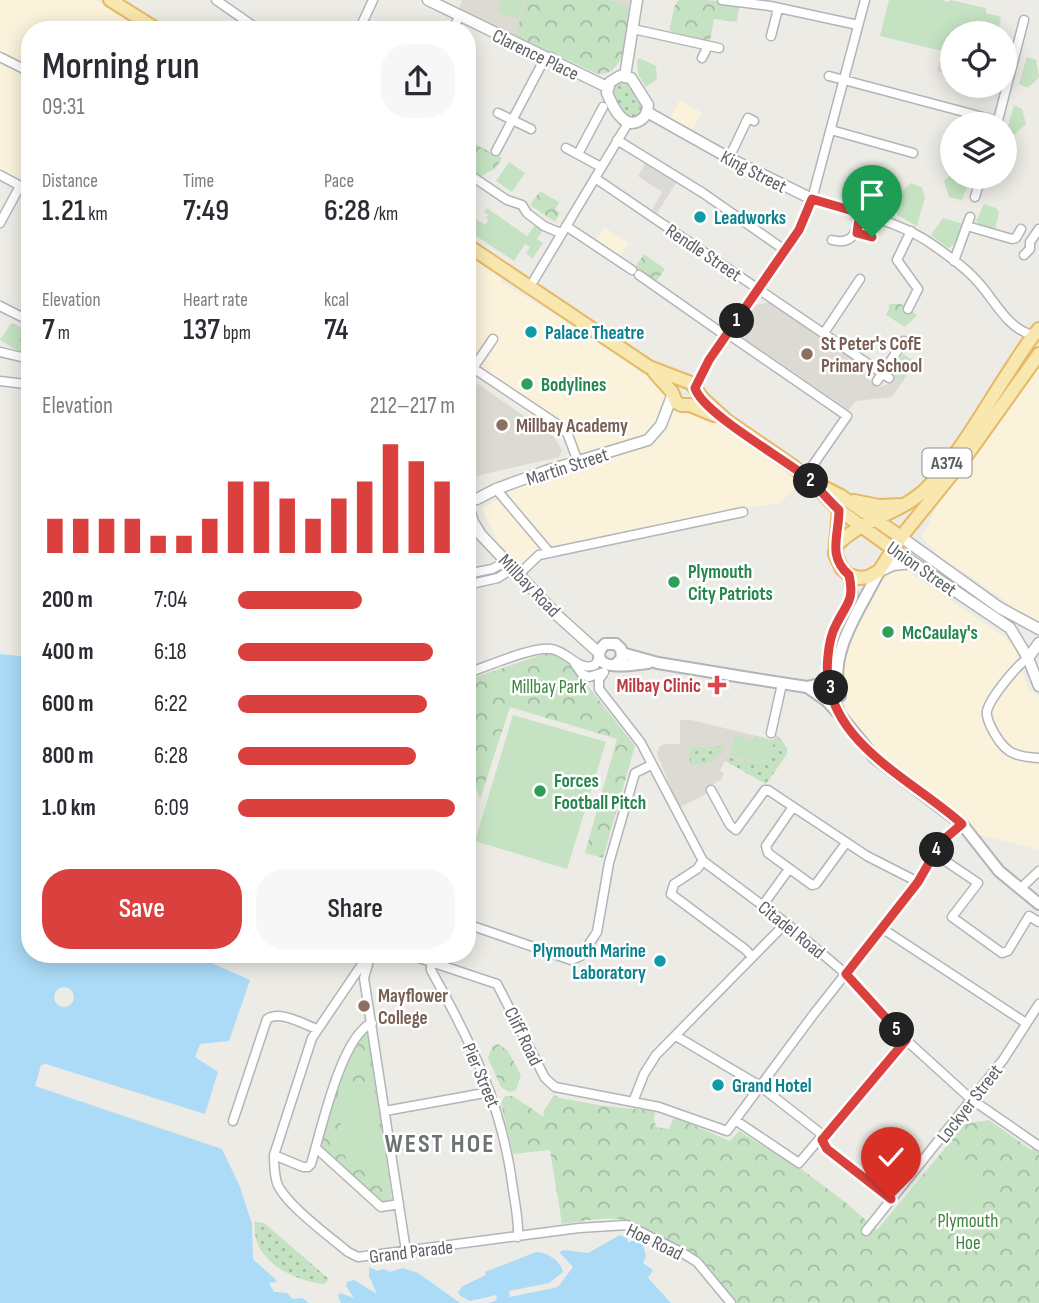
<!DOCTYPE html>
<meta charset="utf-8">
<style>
:root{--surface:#fff;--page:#f7f7f7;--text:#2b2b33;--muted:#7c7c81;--accent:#da413e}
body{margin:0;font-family:"Sofia Sans Condensed",sans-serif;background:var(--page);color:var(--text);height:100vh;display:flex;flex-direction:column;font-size:26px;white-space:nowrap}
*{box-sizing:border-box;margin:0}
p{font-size:23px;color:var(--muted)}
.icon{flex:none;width:38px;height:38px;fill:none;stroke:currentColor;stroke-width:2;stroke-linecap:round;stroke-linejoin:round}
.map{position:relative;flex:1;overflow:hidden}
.sheet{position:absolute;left:21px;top:21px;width:455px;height:942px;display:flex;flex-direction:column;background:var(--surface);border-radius:28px;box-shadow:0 4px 18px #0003}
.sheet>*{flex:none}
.buttons{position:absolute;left:940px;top:21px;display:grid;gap:14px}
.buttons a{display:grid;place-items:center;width:77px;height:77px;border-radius:50%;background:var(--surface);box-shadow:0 4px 18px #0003;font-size:35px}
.pin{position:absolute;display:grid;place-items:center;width:60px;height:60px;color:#fff;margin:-72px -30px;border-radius:50% 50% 50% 0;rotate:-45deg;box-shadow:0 0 7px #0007}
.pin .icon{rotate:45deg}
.km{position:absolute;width:35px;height:35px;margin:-18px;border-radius:50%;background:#222;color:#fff;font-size:19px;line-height:35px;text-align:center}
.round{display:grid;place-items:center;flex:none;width:74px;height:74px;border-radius:28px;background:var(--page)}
.summary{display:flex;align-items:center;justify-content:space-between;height:119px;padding:0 21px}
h1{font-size:38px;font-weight:600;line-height:52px}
.metrics{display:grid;grid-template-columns:repeat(3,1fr);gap:10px;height:119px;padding:7px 21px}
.metrics div{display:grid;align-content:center}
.metrics b{font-size:30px;font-weight:600}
.metrics small{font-size:19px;font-weight:400}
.metrics p{font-size:19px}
.chart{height:196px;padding:14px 21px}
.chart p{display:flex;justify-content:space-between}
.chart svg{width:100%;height:126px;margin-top:7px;stroke:var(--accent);stroke-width:6}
.action{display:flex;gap:14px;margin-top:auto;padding:14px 21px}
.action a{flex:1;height:80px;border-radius:28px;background:var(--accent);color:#fff;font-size:28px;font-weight:600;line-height:80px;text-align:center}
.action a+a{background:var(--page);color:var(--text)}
ul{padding:0 21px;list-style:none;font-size:23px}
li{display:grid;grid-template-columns:112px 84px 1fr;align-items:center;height:52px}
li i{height:18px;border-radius:9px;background:var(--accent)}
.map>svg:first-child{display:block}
</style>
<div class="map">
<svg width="1039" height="1303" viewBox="0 0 1039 1303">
<defs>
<pattern id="grass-dots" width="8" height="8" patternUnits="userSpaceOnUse" patternTransform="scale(1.75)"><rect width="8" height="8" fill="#c5e3c3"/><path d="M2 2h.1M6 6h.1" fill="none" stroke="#a3bba2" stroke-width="1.8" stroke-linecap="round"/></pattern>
<pattern id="forest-crowns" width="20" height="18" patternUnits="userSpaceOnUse" patternTransform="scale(1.75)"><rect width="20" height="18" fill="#c5e3c3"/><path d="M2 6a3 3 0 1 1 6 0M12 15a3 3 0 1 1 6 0" fill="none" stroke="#a3bba2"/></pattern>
</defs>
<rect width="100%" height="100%" fill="#edebe5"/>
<path fill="#fbf2dc" d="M0,0H95L121,14L144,30H30V185L0,170Z
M680,100L702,113L692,131L670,118Z
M604,227L629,243L620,257L595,242Z
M467,253L503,277L501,282L635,362L700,412L802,483L779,503L733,509L522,564L498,542L482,509L569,455L566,441L467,368Z
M1039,362V624L1018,613L1008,603L968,575L944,561L922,537L943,494Z
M903,568L1014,644L1028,688L1039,696V850L977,834L958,814L902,773L860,738L844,705L839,662L850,631L880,584L893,571Z"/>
<path fill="#dcdad7" d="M647,161L678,180L657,213L652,210L662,192L638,176Z"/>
<path fill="#dddad3" d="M462,0H630L621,58L612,71L598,74L459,10Z
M946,36L952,37V75L937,71Z
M771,302L868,370L869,380L879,387L888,384L894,375L903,381L892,397L856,401L849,410L745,339L742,324L756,305Z
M478,384L554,437L562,450L559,457L472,477L467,474V396L475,385Z
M680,720H691L773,740L777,735L787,748V754L766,784L742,768L725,761L720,771L724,773L721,780L708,787L710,792L679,808L657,754L659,747L664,744H680Z"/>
<path fill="url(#grass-dots)" d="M618,82L628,83L643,106L640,117L628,119L613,100L611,89Z
M777,735L787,748V754L766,784L725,761L726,757L768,765L773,740Z
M723,746V751L711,763L690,765L689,748Z
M255,1222L264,1223L329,1279L324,1284C292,1281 250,1259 255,1222Z"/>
<path fill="url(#forest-crowns)" d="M525,0H609L629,6C626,27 629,75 598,74L516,36Z
M679,0H707L739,4L737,22L714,19L710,41L669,31L675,5Z
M467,140L502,158L496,168L479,177L467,171Z
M540,191L559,202L555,210L560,213L555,222L530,205Z
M644,254L665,269L655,283L634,269Z
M889,304H901L917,315L905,327L886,315L889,309Z
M11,323L30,331V354L20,352L0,340Z
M547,653L565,657L635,746L603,858L585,853L617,739L510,707L480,799L467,763V680Z
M363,1033L368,1035L392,1199L390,1202L383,1203L319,1146L350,1052Z
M498,1044L508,1051L521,1075L516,1090L509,1092L501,1087L488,1058L492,1047Z
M554,1095L560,1098L604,1106L655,1111L654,1119L656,1127L669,1129L674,1117L730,1141L739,1131L800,1168L845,1202L877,1230L965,1124L989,1120L1031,1150L1039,1141V1303H735C711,1271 666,1233 627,1221C608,1215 582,1222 562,1224L550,1150L513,1154L501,1103L505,1096H513L544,1117L543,1112Z"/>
<path fill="#c5e3c3" d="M501,0H523L518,19L497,13Z
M889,0H941L949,2L950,0L986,8V13L1001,17L998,33H952V37L946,36L942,51L880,36Z
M1027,57L1036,60L1039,77C1033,84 1029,91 1019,84Z
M639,58L656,66L657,79L646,87L638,74L637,60Z
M1014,105L1022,109L1026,124L1012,137L1006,134Z
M509,162L525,173L512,192L496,181Z
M952,174V177H970L962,200L949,197L944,181Z
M910,183L922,187L925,197L917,226L897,215L902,192Z
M984,204L996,208L999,212L995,231L980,226L976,221Z
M487,208L527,236L535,225L543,230L537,239L543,243L532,259L526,253L530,247L525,244L514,261L467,230L474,218L485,225L489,220L486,218L488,215L484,212Z
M943,218L964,224L958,243L948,248L931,235Z
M903,354L915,362L903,381L891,373Z
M513,715L606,742L567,869L475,841Z
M735,735L753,740L755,736L774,742L768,765L730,755Z
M374,1087L385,1165L350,1171L347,1167L337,1099L339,1091Z
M953,1160L987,1188L958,1222L924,1194Z"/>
<path fill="#abdbf7" d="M0,654L30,657V954H191L250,980L229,1041L200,1044L195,1057L218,1072L205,1114L46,1064L41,1065L35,1086L222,1149L240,1187L252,1224L253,1259L275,1279L277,1282L269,1283L274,1292L287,1293L293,1299L302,1298L309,1303H0Z
M620,1235L627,1238L628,1242L636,1240L643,1245L646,1256L643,1263L653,1270L648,1278L671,1303H488L497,1300L496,1295L470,1301L459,1295L458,1292L463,1286L486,1275L485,1272L536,1252C547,1252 561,1261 563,1272L549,1283L509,1291L510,1297L558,1287L573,1267L559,1252L564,1250L588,1253Z
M369,1267L377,1271L384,1269L390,1272L403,1268L418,1273L460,1303H341L338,1296L340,1293L354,1298L346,1286L347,1282L354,1280L377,1294L369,1276Z"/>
<path fill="#edebe5" d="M54 997a10 10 0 1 1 20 0a10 10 0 1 1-20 0Z"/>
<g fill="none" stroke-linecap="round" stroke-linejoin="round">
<g stroke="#b2b5b8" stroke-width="11">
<path id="minor" d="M216,0L259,30
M722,0L770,6L858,25
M865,0L812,199C855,214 898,219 936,247C950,257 966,268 977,281C995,300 1007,329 1033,335
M633,29L719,48
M359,30L373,0
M452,30L460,16
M771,36L778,9
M0,57L30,72
M702,58L708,46
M829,76L998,121
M498,113L531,129
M997,124L1024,20
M831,130L913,153
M617,140L703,193L786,251
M566,148L601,167
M496,151L545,58
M578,154L603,107
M729,158L748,118L754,121
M467,173L507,200L522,205L527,213L544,226L558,232L563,231
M0,175L30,191
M595,178L889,378
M975,197L981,177
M0,223L20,186
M566,226L632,270
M967,226L1012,239L1016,238L1021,229
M857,233L872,237
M832,240C854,246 857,230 860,213
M1024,255L1030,249V242L1039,229
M954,261L970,217
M639,275L726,336
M534,280L628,123
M0,306L30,321
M908,309L918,289L897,260L911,231
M824,333L860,279
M728,334L847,416L813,465L811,481
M0,352L30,359
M467,364L563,428L568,435L578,462
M467,377L493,339
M0,381L25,384
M877,381L904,341
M496,489L550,553
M467,574L492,569L507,561
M519,574L539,555L743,512
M467,585L498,578L513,568
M1028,658C1017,665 990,698 987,711C986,717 989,722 991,727C1003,751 1012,757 1039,758
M575,664L582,674L589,677L604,672
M467,673C486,667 533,646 551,649C568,651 578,672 595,665L599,658
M603,674L599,679V689L641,743L703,861L786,923L846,974L906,1040L971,1099L1039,1146
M771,733L782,684
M711,790L730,825L736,830L765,790H768L867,856L918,882
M793,807L766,846L768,853L812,885L816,884L846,843
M935,854L978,883L952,917L1002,953L1008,951L1029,916L1039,922
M703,861L697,869L674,884L671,894L746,950L752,957
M1021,888L1039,871
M763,905L789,869
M467,924L571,960L581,956L597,932L609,863L635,773L651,765
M883,929L1026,1023
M369,954L312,1038L274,1155C274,1165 274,1173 277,1183C285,1204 329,1236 348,1252L358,1257L579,1228L627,1225L681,1252L697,1262L731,1303
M407,954L497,984L545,1078L555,1087L659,1107L727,1131L813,1015L918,882L941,842L962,824
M370,957L364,978L406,1251
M431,962V970C472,1044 502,1104 513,1189C515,1204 519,1221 518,1237
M676,1036L760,1086L819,1132L827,1149L891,1199
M633,1102L644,1074L656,1055L786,923
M385,1111L490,1092
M735,1120L799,1163L821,1137
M233,1121L267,1019C280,1010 303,1024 317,1029
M822,1140L906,1040
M316,1148L381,1207L399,1204
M274,1155L303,1167H308L311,1164C321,1131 341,1036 372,1023
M866,1231L1003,1060L1039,1004"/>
</g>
<g stroke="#b2b5b8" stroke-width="13">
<path id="tertiary" d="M428,0L607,87
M620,76L631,78L648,105C647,113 646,117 639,121C623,130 612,105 607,93L610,82Z
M625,76L637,0
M647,112L729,158L812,199L799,230L709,360L695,388
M467,499H477L496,489L546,471L648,440L661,425L672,396
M467,502L473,522L481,535L557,615L599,653
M901,537L1000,608L1039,629
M893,549L1010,628L1028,658L1039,686
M880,571L893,565L913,563
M1028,658L1039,643"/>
</g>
<g stroke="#b1b4b8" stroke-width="14">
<path id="secondary" d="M849,575L852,596L835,627L827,663L831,690L839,714L875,758L962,824L999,871L1039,904
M622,653L658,663L743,677L807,687L820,684L836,690
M615,665L622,658L621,649L616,644H605C601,648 597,653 600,659C605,670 637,664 648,663
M807,687L827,701L837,712
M840,696C827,652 861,609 879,571"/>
</g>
<g stroke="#e5b966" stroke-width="16">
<path id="primary" d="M110,0L158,30
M467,245L649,367L691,383L703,399L726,420L790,464L811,481L839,510L893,549
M654,372L672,392L676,402L681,405H690L714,415
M817,484L841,496L901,537
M854,501L879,506L902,505
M839,510L835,554L842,569L849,575L859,578L868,577L879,571L901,537L964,459L1039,354
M837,545C861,519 901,514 927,488C959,455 983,411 1008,373C1018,358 1027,342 1039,329"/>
</g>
<use href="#minor" stroke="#fff" stroke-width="8"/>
<use href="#tertiary" stroke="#fff" stroke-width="10"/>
<use href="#secondary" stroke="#fff" stroke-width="10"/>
<use href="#primary" stroke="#f8e7af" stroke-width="12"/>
</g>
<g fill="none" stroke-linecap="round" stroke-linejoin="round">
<g stroke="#fff" stroke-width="14">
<path id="route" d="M872,237L857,233L860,213L812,199L799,230L709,360L695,388C702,413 785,459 809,479C819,488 828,500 839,510C839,536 827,556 849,575C855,601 846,604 836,625C831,634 829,645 828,656C818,739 911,778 962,824L941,842L918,882L846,974L906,1040L822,1140L827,1149L891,1199"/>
</g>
<use href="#route" stroke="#da413e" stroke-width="9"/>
</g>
<g fill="#0f9aa8" stroke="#fff" stroke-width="2.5">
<circle cx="700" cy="217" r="7"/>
<circle cx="531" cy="332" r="7"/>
<circle cx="660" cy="961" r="7"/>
<circle cx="718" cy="1085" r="7"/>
</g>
<g fill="#8d6e63" stroke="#fff" stroke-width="2.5">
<circle cx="807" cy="354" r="7"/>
<circle cx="502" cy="425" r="7"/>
<circle cx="364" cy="1006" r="7"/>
</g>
<g fill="#2e9e5b" stroke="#fff" stroke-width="2.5">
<circle cx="527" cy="384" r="7"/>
<circle cx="674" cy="582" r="7"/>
<circle cx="888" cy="632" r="7"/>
<circle cx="540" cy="791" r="7"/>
</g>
<path fill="#e0444e" stroke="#fff" stroke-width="2.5" d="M713.5 674.5h7v7h7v7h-7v7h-7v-7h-7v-7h7z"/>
<g text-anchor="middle" stroke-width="5" stroke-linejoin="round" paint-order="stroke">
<rect fill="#fff" stroke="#8d9092" stroke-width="2" x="922.5" y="448.5" width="49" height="29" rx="5"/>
<g font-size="18" font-weight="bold" fill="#5c6064">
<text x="947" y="469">A374</text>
</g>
<g font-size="19" fill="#5c6064" stroke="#fff">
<text transform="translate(536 54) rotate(26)" y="7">Clarence Place</text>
<text transform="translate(754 171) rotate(27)" y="7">King Street</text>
<text transform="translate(704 252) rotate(34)" y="7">Rendle Street</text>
<text transform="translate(567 466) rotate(-18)" y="7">Martin Street</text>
<text transform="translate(922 568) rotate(35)" y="7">Union Street</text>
<text transform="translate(530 585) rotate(46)" y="7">Millbay Road</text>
<text transform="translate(792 929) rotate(39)" y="7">Citadel Road</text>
<text transform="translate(524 1036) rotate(64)" y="7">Cliff Road</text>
<text transform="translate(482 1075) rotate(67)" y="7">Pier Street</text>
<text transform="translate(969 1103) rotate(-52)" y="7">Lockyer Street</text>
<text transform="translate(655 1241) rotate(26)" y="7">Hoe Road</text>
<text transform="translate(411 1251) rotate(-7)" y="7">Grand Parade</text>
</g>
<g font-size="19" font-weight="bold" fill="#0d838f" stroke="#fff" text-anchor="start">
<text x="714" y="224">Leadworks</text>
<text x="545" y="339">Palace Theatre</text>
<text x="646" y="957" text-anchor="end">Plymouth Marine<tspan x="646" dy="22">Laboratory</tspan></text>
<text x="732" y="1092">Grand Hotel</text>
</g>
<g font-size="19" font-weight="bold" fill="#785e54" stroke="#fff" text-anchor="start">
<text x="821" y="350">St Peter's CofE<tspan x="821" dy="22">Primary School</tspan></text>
<text x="516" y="432">Millbay Academy</text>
<text x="378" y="1002">Mayflower<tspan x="378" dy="22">College</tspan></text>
</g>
<g font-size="19" font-weight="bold" fill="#27864d" stroke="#fff" text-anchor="start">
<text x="541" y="391">Bodylines</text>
<text x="688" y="578">Plymouth<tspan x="688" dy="22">City Patriots</tspan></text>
<text x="902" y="639">McCaulay's</text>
<text x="554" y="787">Forces<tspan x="554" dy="22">Football Pitch</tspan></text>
</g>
<g font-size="19" font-weight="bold" fill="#be3a42" stroke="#fff" text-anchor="end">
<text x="701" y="692">Milbay Clinic</text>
</g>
<g font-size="19" fill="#3e823d" stroke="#fff">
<text x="549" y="693">Millbay Park</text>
<text x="968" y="1227">Plymouth<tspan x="968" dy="22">Hoe</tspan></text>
</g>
<g font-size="26" font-weight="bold" letter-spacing="2" fill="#6d7275" stroke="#fff">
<text x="440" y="1152">WEST HOE</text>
</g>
</g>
</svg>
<div class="buttons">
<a><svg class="icon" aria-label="locate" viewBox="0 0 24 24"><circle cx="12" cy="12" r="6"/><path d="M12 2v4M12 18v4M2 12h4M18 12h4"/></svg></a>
<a><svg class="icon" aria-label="layers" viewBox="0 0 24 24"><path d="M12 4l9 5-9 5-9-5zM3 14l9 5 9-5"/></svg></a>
</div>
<div class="pin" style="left:872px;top:237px;background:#1e9e55"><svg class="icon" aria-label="arrive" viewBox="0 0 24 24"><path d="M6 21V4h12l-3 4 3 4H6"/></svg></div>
<div class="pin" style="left:891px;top:1199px;background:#d93025"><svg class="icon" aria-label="check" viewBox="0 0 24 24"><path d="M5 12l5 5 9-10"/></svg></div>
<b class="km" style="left:737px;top:321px">1</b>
<b class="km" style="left:811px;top:481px">2</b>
<b class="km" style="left:831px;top:688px">3</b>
<b class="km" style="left:937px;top:850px">4</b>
<b class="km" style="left:897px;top:1030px">5</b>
<section class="sheet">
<div class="summary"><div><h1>Morning run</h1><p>09:31</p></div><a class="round"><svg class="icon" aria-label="share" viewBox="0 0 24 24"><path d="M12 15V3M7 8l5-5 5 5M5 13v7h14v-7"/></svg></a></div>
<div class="metrics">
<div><p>Distance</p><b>1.21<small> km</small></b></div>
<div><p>Time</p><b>7:49</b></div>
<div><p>Pace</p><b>6:28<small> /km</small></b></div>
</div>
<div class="metrics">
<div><p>Elevation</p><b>7<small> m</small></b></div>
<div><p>Heart rate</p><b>137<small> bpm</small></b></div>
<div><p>kcal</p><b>74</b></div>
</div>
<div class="chart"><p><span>Elevation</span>212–217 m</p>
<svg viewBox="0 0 160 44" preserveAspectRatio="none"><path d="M5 44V32M15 44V32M25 44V32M35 44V32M45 44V38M55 44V38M65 44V32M75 44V19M85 44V19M95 44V25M105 44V32M115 44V25M125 44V19M135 44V6M145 44V12M155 44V19"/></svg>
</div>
<ul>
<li><b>200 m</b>7:04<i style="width:57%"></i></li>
<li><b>400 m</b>6:18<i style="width:90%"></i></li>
<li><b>600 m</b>6:22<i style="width:87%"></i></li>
<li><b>800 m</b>6:28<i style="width:82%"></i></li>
<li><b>1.0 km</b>6:09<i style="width:100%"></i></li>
</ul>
<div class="action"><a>Save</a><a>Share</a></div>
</section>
</div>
